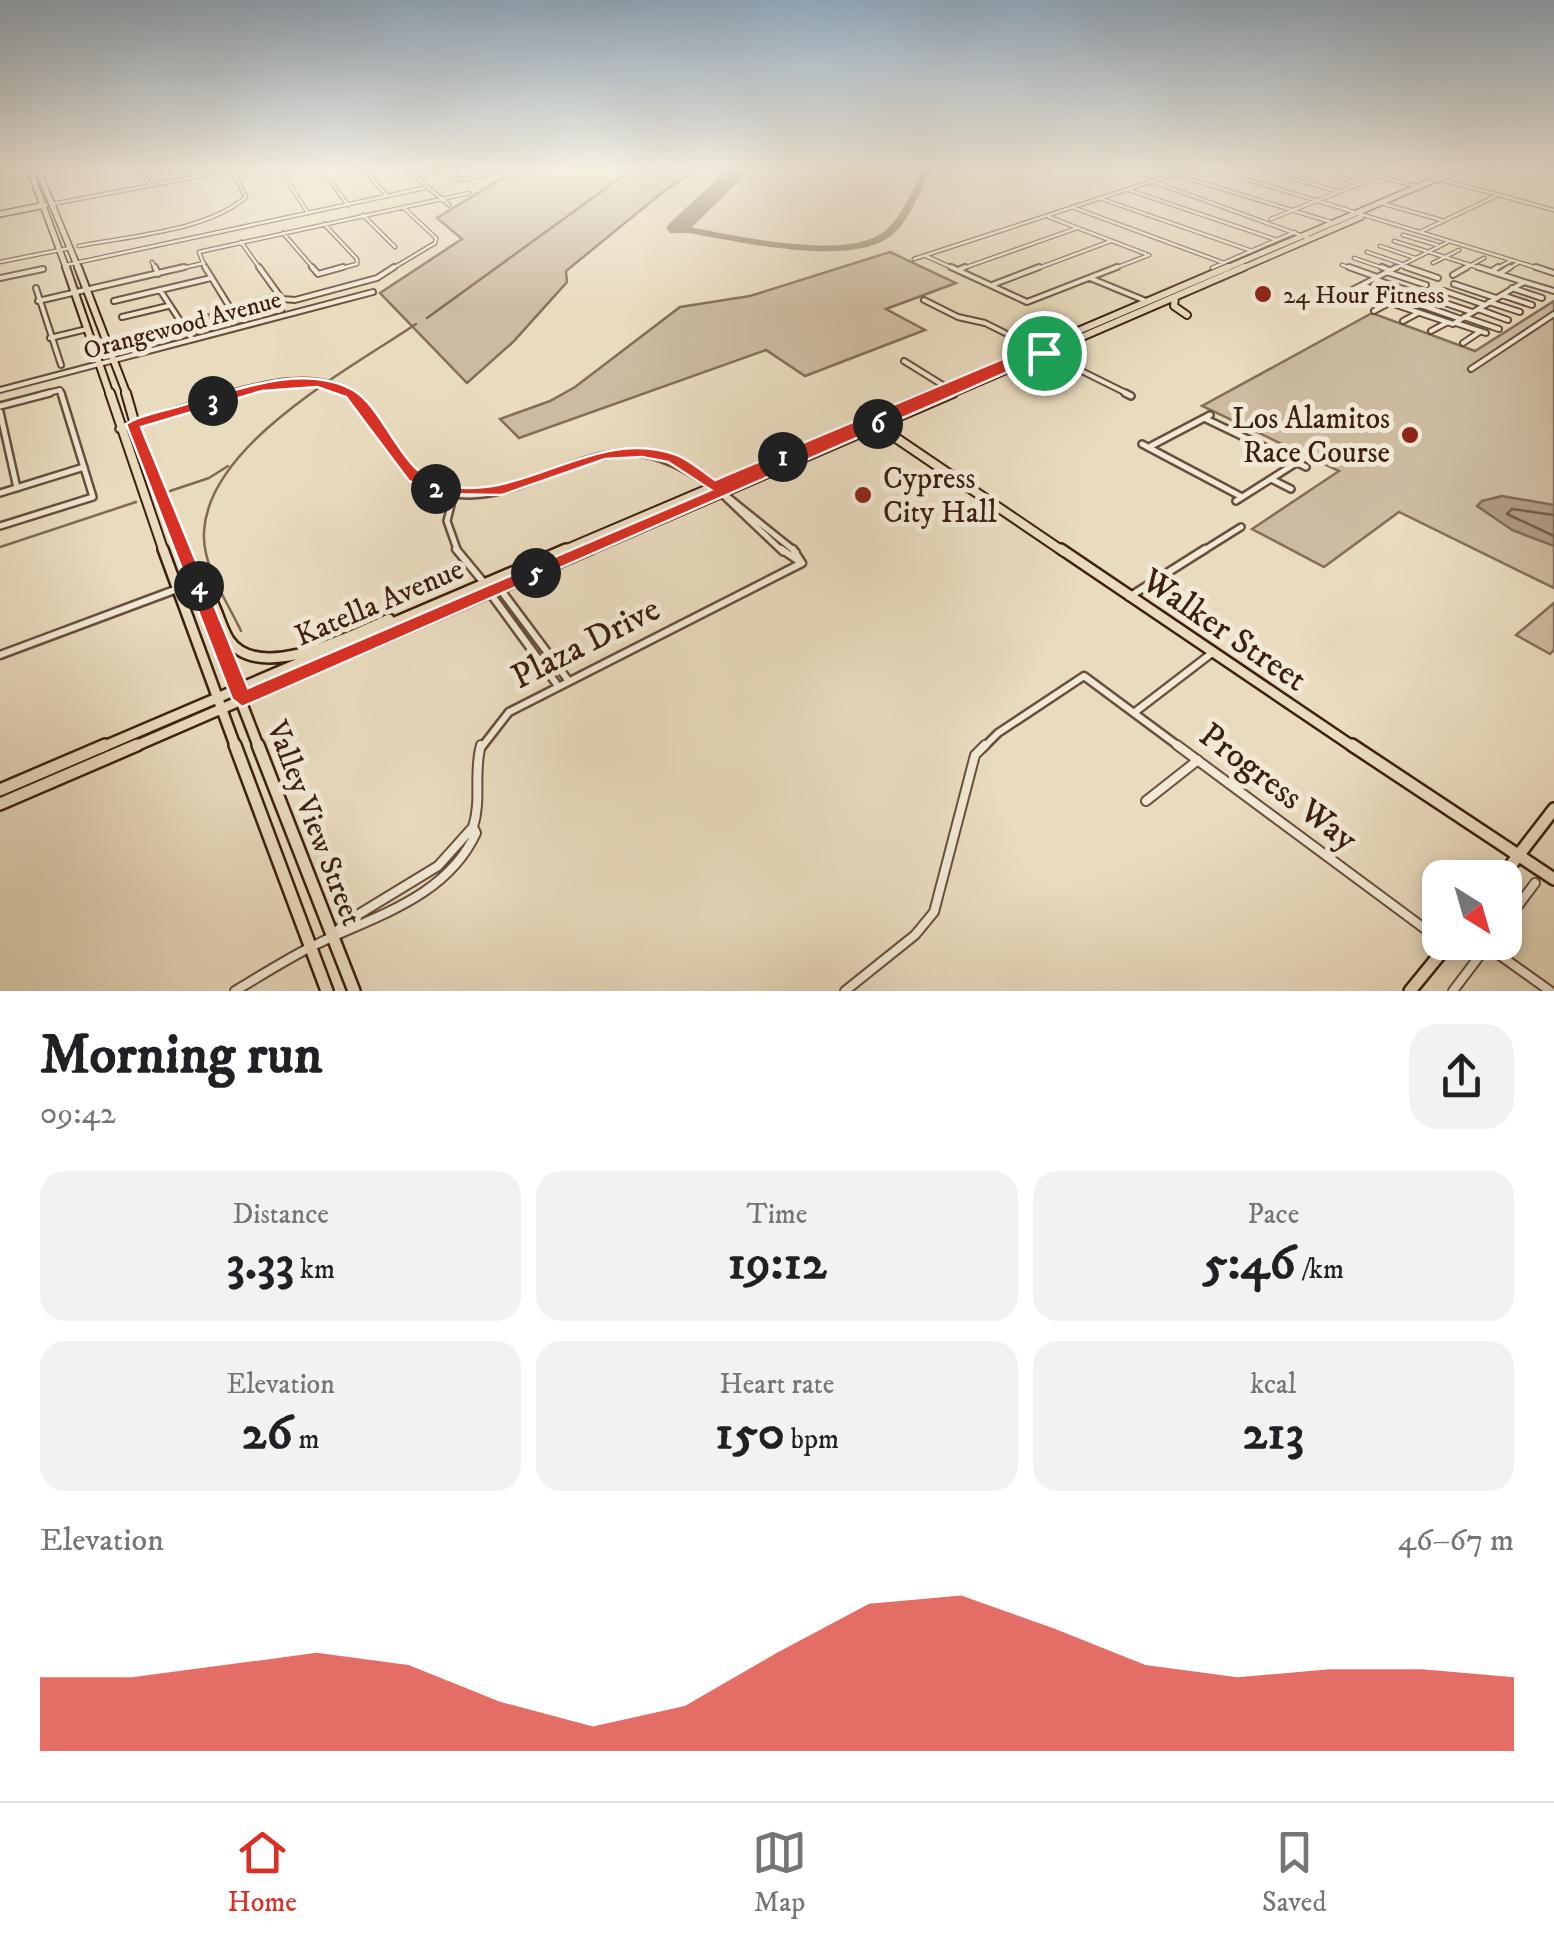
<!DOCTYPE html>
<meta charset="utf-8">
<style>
:root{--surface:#fff;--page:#f2f2f2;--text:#202124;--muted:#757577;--line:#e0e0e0;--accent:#d93025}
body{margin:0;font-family:"IM FELL DW Pica",serif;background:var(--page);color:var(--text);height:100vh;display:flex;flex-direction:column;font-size:38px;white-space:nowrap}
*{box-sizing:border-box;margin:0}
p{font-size:32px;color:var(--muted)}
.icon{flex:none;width:55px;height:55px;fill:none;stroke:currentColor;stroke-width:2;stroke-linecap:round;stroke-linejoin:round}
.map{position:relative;height:991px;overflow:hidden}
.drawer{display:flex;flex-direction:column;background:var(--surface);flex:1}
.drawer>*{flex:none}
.needle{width:65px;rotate:143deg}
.tools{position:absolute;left:1422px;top:860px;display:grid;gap:20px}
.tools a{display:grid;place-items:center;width:100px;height:100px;border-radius:20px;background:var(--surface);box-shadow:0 5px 15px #0003;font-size:50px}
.pin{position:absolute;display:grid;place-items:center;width:85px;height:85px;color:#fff;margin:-42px;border:5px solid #fff;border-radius:50%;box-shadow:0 2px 10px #0007}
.km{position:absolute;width:50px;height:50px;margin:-25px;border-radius:50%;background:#222;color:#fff;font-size:28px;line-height:50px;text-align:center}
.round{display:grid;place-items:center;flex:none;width:105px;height:105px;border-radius:30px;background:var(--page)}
.summary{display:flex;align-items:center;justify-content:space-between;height:170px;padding:0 40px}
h1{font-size:55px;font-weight:700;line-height:75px}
.figures{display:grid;grid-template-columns:repeat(3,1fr);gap:15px;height:170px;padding:10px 40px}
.figures div{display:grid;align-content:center;border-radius:25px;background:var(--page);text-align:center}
.figures b{font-size:50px;font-weight:700}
.figures small{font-size:28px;font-weight:400}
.figures p{font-size:28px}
.chart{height:280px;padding:20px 40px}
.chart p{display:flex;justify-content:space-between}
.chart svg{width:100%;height:180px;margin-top:10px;fill:var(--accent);opacity:.7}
.tabs{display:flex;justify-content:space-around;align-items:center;height:140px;border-top:2px solid var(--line);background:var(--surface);font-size:28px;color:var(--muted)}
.tabs a{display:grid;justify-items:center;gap:5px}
.tabs .current{color:var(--accent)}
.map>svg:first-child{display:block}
</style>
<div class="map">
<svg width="1554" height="991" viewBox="0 0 1554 991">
<rect width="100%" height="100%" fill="#e9dbbe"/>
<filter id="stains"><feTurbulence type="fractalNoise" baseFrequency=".002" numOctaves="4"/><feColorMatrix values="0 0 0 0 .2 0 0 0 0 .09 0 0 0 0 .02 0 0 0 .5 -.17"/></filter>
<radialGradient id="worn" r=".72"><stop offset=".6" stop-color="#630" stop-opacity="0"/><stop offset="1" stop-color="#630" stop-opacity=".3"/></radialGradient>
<path fill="#ccbba0" stroke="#846e58" stroke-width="2.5" d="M548,168H699L663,192L566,271L567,282L513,342L467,383L380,293L462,239L437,218L502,178Z
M890,252L956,283L886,309L925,330L805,376L766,350L519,438L500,419L550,401L575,387L680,307L750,296Z
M273,294L284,303L281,306L285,312L198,335L186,320L255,303L254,299Z
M1554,301V588L1399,512L1324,567L1252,529L1339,471L1202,406L1372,313L1475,351Z
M1554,603V650L1550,654L1516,635Z"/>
<path fill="#ae9b82" stroke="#806a54" stroke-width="2.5" d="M1502,496L1554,505V546L1512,530L1477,506L1482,501Z"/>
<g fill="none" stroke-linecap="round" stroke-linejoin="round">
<path stroke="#755e48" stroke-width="2.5" d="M1554,515L1512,509L1507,514L1554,536"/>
<path stroke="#806a54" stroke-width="2.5" d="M427,318L634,168
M170,491L209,478L228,466
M0,547L136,502
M241,631C227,601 202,566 204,532C208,444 351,368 416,324"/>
<path fill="#927e66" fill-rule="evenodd" d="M924,168H932C920,190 911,219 892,235C850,270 728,239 678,231L673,228L678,225C726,233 841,262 882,233C902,219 912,189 924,168Z"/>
<path fill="#927e66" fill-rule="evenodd" d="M729,168H752L686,233H670L666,228L670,223Z"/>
<g stroke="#674f3b" stroke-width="5">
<path id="minor-far4" d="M136,168L152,186
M279,168L308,213
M321,168L348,205
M363,168L387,196
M405,168L449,205
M1210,168L1544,270
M1255,168L1337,191
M1305,168L1357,183
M1351,168L1418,187
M1399,168L1554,210
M446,170L460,180L516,168
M1177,175L1334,223
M414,177L455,168
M1154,182L1311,239
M1129,190L1277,240
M1099,198L1252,251
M1381,203L1441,220
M52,204L242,168
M1072,207L1224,263
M363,215L395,247
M1049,217L1146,254
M1271,219L1379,176
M324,224L357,259V264L334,270
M1420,232L1496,196
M283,233L315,270
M1403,235L1437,245
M1394,241L1486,270
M241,242L261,270
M79,246C130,236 207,231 246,197L231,168
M1380,246L1415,258
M1367,252L1402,264
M926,256L957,270
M1354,258L1389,270
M914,259L1193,168
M0,262L70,248
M152,262L156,270
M1433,263L1459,250
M66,265L424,188
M1342,265L1357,270
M1402,266L1414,270
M1212,268L1295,232
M38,270L43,269
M174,270L204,263
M206,270L199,252L469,193
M390,270L435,243L436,238L404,208
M958,270L1077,228
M1033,270L1111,241
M1110,270L1149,255
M1392,270L1448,242
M1462,270L1484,258
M1494,270L1512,260
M1506,270L1518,263"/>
</g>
<g stroke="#674f3b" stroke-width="8">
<path id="minor-far3" d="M155,267L158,274
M205,267L229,306
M259,267L282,299L295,300L377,278L394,267
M312,267L318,274L343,267
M951,267L1027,302L1117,267
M1349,267L1377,277
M1382,267L1389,270
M1406,267L1438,278
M1536,267L1554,273
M958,270L965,267
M1492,271L1498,267
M1387,272L1426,285
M1499,274L1510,267
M1453,275L1467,267
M0,278L43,269
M1090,278L1146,301
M1374,279L1412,292
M1524,282L1554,291
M1454,284L1496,298
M992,285L1039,267
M1362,285L1401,299
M36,288L61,365
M1512,288L1542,298
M160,290L192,339
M1352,290L1453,324L1524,282L1478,267
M1352,290L1397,267
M1444,291L1485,305
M1502,295L1532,305
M1430,298L1472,312
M924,300L958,317L985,323L1130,395
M1347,300L1362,293
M38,301L184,267
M114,301L211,278
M1489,302L1520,312
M1418,304L1461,319
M1478,309L1508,320
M1374,311L1389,303
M122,317L168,306
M1464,317L1499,329
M1403,321L1418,313
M1456,323L1486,333
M1431,331L1446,323
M144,333L181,322
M50,338L87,329
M1463,343L1481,331
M904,361L954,392
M1471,369L1554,314
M0,390L373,292
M40,395L60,390L62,395
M223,395C259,385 319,368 351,395"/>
</g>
<g stroke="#674f3b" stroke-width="10">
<path id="minor-far2" d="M349,393C374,421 390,459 422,481C494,528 572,441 645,454C671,459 692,473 714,487
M1125,393L1131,396
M0,406L50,393
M0,412L17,488
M1204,418L1306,467
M119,429L232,393
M1142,444L1242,497
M1151,446L1210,415
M1271,479L1291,489
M0,493L84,467
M454,493L447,521L458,552
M722,494L783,552
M724,494L796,552
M1236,501L1296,463
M0,526L93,497L61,393
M1201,552L1241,527"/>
</g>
<g stroke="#674f3b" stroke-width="11">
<path id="minor-far1" d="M456,549L485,584
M781,549L802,563
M793,549L802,563
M500,589L568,680
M490,593L558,686
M1129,597L1205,549
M0,655L177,589
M1135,712L1212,653
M481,748L509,712L802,563
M983,748L998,733L1084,676L1181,748"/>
</g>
<g stroke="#674f3b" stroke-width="12">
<path id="minor" d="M1177,745L1440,940
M1146,801L1198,760
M1505,923L1535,883
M333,935L346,922L438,866L473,827
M1487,946L1550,991
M235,991C262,975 288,958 315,945C374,916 446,898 476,833L473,827C482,799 473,773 481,745
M845,991L915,935L934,912L975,755L985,745
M1453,991L1490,942"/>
</g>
<g stroke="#3c200f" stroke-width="8">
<path id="major-far4" d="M29,168L67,270
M37,168L79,270
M0,214L45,205
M1222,270L1434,180L1472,168
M1238,270L1361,217"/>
</g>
<g stroke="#3c200f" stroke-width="10">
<path id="major-far3" d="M66,267L110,395
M78,267L127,395
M1175,298L1174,306L1187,315
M928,395L1228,267
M948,395L1244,267"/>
</g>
<g stroke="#3c200f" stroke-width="12">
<path id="major-far2" d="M110,393L164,552
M126,393L140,442L183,552
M877,425L1064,552
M560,552L934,393
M585,552L953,393"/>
</g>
<g stroke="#3c200f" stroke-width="14">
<path id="major-far1" d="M163,549L236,748
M182,549L259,748
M1061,549L1355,748
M199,586C216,597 218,623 229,640C259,684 353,635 389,619
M100,748L566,549
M131,748L590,549"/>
</g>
<g stroke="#3c200f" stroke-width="16">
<path id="major" d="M235,745L327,991
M258,745L354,991
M1352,745L1554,879
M0,790L105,745
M0,804L137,745
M1501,878L1554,809
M1410,991L1450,942"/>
</g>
<use href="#minor-far4" stroke="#f1e8d5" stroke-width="2.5"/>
<use href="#minor-far3" stroke="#f1e8d5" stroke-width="4"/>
<use href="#minor-far2" stroke="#f1e8d5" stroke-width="5"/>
<use href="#minor-far1" stroke="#f1e8d5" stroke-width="6"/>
<use href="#minor" stroke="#f1e8d5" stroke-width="8"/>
<use href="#major-far4" stroke="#e9dbbe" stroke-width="5"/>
<use href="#major-far3" stroke="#e9dbbe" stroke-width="6"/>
<use href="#major-far2" stroke="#e9dbbe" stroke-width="8"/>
<use href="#major-far1" stroke="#e9dbbe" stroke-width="9"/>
<use href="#major" stroke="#e9dbbe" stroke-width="11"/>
</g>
<linearGradient id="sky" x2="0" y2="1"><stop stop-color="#91aabf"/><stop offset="0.55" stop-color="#f5efe2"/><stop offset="1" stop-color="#f5efe2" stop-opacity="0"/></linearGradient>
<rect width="1554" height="307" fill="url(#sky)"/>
<path fill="#d93025" stroke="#fff" stroke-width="2.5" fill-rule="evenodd" d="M1033,346H1042L1051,353L242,707L232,699L126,424C141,414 165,411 183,405C233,391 303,362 353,390C387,410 401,477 447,486C527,501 596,425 677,455C690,460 703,472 715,480ZM317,387L346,397L409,481L438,494L502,495L605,459L642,457L668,462L711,490L248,688L141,427L262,391Z"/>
<g fill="#8f2418" stroke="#f1e8d5" stroke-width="4">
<circle cx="1263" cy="294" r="10"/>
<circle cx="1410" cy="435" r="10"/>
<circle cx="863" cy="495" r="10"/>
</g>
<g text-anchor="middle" stroke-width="10" stroke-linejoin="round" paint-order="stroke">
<g font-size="25" fill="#3c200f" stroke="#f1e8d5" text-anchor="start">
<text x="1283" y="303">24 Hour Fitness</text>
</g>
<g font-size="25" fill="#3c200f" stroke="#f1e8d5">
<text transform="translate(182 324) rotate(-15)" y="9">Orangewood Avenue</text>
</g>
<g font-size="30" fill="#3c200f" stroke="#f1e8d5" text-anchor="end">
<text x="1390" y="428">Los Alamitos<tspan x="1390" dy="34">Race Course</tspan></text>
<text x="883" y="488" text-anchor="start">Cypress<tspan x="883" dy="34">City Hall</tspan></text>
</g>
<g font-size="30" fill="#3c200f" stroke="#f1e8d5">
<text transform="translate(379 602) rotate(-23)" y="10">Katella Avenue</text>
<text transform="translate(315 823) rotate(69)" y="10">Valley View Street</text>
</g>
<g font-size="35" fill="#3c200f" stroke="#f1e8d5">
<text transform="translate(1225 629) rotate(34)" y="12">Walker Street</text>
<text transform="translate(585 642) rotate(-27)" y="12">Plaza Drive</text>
<text transform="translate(1279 786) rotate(37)" y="12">Progress Way</text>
</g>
</g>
<rect width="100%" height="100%" filter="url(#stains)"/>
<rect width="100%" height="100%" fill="url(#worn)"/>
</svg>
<div class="tools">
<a><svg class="needle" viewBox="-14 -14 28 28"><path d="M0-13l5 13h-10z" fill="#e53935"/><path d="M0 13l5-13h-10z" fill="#757577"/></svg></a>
</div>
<div class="pin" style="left:1044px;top:353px;background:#1e9e55"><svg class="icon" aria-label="arrive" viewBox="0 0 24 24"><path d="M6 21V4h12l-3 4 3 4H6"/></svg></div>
<b class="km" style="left:783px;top:457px">1</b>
<b class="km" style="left:436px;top:489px">2</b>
<b class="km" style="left:213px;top:401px">3</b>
<b class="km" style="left:199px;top:586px">4</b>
<b class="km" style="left:536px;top:573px">5</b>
<b class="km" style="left:878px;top:424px">6</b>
</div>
<section class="drawer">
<div class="summary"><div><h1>Morning run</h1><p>09:42</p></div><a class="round"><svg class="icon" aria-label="share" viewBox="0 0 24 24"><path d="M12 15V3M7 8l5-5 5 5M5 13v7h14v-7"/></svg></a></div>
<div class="figures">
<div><p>Distance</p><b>3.33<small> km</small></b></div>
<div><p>Time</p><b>19:12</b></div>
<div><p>Pace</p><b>5:46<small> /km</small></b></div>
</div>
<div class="figures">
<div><p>Elevation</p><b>26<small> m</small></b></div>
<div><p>Heart rate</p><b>150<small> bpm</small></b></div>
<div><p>kcal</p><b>213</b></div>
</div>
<div class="chart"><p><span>Elevation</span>46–67 m</p>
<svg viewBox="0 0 160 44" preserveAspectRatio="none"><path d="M0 44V26L10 26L20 23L30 20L40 23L50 32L60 38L70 33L80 20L90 8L100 6L110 14L120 23L130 26L140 24L150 24L160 26V44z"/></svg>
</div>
</section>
<nav class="tabs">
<a class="current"><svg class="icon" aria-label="home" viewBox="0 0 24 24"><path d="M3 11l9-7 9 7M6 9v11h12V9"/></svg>Home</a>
<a><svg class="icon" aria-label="map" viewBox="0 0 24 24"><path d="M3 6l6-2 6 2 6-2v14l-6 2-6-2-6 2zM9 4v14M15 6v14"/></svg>Map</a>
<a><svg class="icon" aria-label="saved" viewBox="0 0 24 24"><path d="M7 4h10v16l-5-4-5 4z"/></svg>Saved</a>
</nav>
